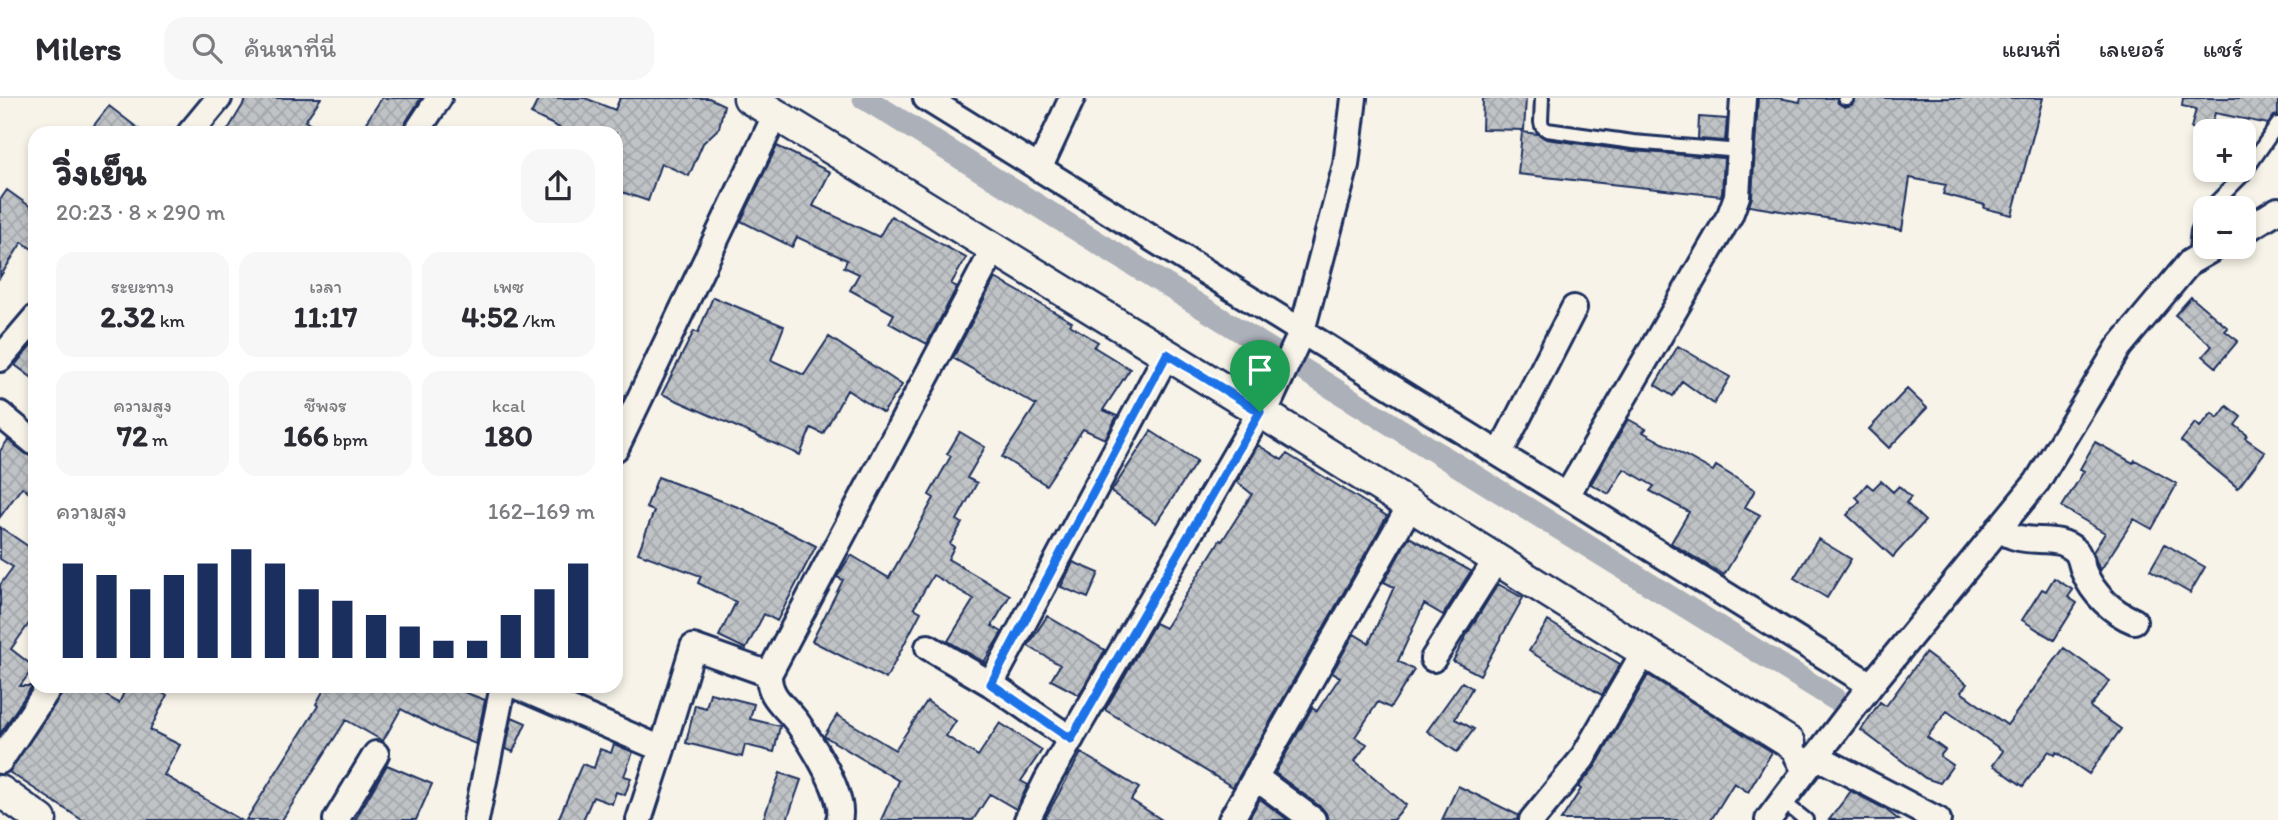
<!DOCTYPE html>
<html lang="th">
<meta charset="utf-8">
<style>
:root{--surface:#fff;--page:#f7f7f7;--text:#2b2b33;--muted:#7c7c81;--line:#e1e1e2;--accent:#1b2f5e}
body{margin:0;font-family:Itim,"Playpen Sans Thai",sans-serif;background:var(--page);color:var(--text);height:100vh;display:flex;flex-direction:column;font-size:26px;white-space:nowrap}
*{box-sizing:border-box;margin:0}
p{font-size:23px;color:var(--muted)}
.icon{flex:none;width:38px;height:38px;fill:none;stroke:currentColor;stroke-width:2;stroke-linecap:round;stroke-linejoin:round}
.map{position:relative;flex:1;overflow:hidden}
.drawer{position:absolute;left:28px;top:28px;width:595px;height:567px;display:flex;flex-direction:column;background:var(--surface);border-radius:21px;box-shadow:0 4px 10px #0003}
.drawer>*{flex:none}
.tools{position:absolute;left:2193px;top:21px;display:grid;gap:14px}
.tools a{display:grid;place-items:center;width:63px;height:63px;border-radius:14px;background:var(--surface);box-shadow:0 4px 10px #0003;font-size:35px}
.pin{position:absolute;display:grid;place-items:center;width:60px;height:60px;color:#fff;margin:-72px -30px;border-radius:50% 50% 50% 0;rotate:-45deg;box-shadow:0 0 7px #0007}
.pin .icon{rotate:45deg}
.round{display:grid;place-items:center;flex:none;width:74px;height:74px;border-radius:21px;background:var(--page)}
.headline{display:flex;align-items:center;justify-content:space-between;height:119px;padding:0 28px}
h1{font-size:38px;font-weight:700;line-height:52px}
.stats{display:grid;grid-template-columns:repeat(3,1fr);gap:10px;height:119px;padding:7px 28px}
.stats div{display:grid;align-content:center;border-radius:18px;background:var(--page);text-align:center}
.stats b{font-size:30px;font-weight:700}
.stats small{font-size:19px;font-weight:400}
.stats p{font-size:19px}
.chart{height:196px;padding:14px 28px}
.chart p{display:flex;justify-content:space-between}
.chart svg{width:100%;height:126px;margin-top:7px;stroke:var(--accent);stroke-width:6}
header{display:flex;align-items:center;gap:42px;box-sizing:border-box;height:98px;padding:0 35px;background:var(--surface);border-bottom:2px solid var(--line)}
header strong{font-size:33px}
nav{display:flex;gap:38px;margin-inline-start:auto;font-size:24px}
.search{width:490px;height:63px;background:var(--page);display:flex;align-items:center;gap:18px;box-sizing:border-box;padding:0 24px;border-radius:21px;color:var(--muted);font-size:26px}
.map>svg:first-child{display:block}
</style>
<header>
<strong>Milers</strong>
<div class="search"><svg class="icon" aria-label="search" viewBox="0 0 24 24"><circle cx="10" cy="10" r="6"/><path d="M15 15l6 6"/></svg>ค้นหาที่นี่</div>
<nav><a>แผนที่</a><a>เลเยอร์</a><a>แชร์</a></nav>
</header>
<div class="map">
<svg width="2278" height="722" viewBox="0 0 2278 722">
<defs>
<pattern id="building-cross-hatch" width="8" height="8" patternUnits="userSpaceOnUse" patternTransform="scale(1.75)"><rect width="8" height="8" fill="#c0c3c5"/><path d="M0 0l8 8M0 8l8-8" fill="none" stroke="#a4a8ac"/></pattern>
</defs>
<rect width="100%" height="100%" fill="#f7f3e8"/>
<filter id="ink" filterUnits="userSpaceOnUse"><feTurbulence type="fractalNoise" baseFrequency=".0143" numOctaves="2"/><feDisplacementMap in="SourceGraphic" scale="14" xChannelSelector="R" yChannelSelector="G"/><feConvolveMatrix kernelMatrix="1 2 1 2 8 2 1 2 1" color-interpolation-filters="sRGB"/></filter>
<g filter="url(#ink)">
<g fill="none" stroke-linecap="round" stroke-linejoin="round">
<path stroke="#acb0b9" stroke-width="23" d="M864,0L1835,601"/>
</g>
<path fill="url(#building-cross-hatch)" stroke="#1b2f5e" stroke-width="2" d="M247,0H321L305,23L325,35H226Z
M382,0H421L404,27L401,35H359Z
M539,0H585L615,12L620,0H709L724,7L719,30L703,45L689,78L661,65L648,103L616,92V35H570L531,16Z
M1483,0H1526L1524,32L1482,31Z
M1758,0H1779L1800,4L1801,0H1836L1838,5L1845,9L1852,7L1856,0H2043L2012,117L1984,110L1985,107L1943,96L1946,87L1910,80L1902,132L1749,108L1752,99Z
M2183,0H2278V17L2274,18L2268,26L2215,15L2210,33H2201L2191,30L2196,11L2182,8Z
M109,8L144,35H88Z
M1699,19L1727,21L1725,43L1698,41Z
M1522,34L1538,36L1546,41L1632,53L1724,60L1722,95L1721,98L1518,76Z
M777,48L830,74L813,108L879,139L891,118L966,160L951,186L957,189L927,246L889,225L894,216L850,192L859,176L844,169L847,162L797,139L792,149L741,123Z
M7,92L35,112V153L22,144L0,179V102Z
M995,180L1072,224L1070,227L1098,244L1094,249L1130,271L1103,312L1117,318L1105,341L1083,331L1046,387L1002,359L1036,307L953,260Z
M713,199L784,228L771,262L804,277L829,239L902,287L883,315L847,292L823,336L811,330L800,357L662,296L694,233L698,235Z
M2191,199L2228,230L2225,233L2238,243L2216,269L2203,258L2212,248L2175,217Z
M35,243V282L15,267Z
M1678,248L1730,279L1714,306L1682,283L1673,298L1655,287Z
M1907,291L1927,310L1889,350L1869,331Z
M2227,308L2241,319L2235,327L2247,337L2245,340L2265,354L2238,390L2181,343L2195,325L2200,329L2212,315L2218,320Z
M1628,321L1646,331L1643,334L1713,373L1716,368L1755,392L1745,409L1760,417L1724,477L1671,445L1689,414L1650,393L1654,388L1624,371L1609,396L1591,386Z
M1151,333L1197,363L1156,425L1111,394Z
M960,334L985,349L967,380L977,385L957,422L962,425L950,446L954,449L948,461L1010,497L992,528L1002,534L984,564L948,543L974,501L933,477L914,510L921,514L886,581L812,543L843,482L837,479L851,457L889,480L934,400L929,397L951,358L947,356Z
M8,342L26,356L35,360V400L22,389L0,419V353Z
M2095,344L2133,365L2135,362L2177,386L2152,431L2134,421L2100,473L2093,454L2105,435L2062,409L2084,373L2080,371Z
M1258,347L1282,362L1287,356L1387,418L1233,689L1105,612L1155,525L1165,530L1220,442L1222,443L1252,396L1237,384Z
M658,379L743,411L816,448L777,523L764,516L746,551L719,538L736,504L698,485L701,478L638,455L654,413L646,410Z
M1881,383L1893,394L1899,388L1911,399L1906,405L1925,423L1893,459L1847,417L1860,403L1856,399L1867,386L1873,391Z
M0,429L35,453V517L11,551L34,569L20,588H32L0,636V487L13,469L0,461Z
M1409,439L1471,473L1443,517L1424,506L1398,563L1414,572L1390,610L1378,604L1355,639L1367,646L1355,663L1406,707L1393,722H1328L1326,715L1322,710L1275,675L1312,610L1317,613L1340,579L1332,575L1354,536L1369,545L1394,489L1384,484Z
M1818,441L1851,461L1827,500L1794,480Z
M2165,446L2205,469L2190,495L2150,472Z
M1073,464L1099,475L1088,500L1061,489Z
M2054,480L2073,492L2068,499L2077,505L2054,542L2022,522L2042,491L2046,493Z
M1498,486L1523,500L1480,577L1453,563L1467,536Z
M1047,518L1105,552L1079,597L1051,582L1060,567L1028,548Z
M1548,523L1620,566L1602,597L1529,553Z
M2064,550L2110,583L2090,609L2121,631L2089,676L2057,654L2055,657L2049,653L2023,688L1993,667L2003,653L1947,613L1927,639L1945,652L1940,658L1953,667L1940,685L1925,680L1861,632L1880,604L1886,608L1925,555L1967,586L1961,594L2007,627Z
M1648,577L1772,654L1748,694L1734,685L1711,722H1561L1581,691L1578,689L1595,669Z
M1462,584L1472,590L1455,621L1474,631L1457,654L1427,633Z
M65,588H90L119,605L127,588H149L167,597L150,632L180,647L164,677L241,722H82L9,674L62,596Z
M326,588H463L461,593L485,602L476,646L445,634L401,611L383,643L346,622L282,722H246L318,608L316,606Z
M710,595L754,606L750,621L780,628L774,654L745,647L742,659L686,645L695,607L706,610Z
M927,603L956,623L946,638L978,658L1000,625L1042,652L1021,683L1028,687L1016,711L990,696L973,722H881L899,683L824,638L837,617L895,652Z
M512,619L526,625L513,654L506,651Z
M614,646L633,654L624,678L631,680L625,697L616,694L612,706L593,699L583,722H558L582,666L594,670L600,651L611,655Z
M1081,655L1139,690L1131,702L1162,722H1044Z
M387,667L432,686L416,722H355Z
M780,675L801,682L787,722H763Z
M1458,688L1518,717L1517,722H1442Z
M1851,693L1885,711L1899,722H1829Z
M1260,701L1288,722H1248Z"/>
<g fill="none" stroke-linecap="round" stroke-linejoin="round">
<g stroke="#1b2f5e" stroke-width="18">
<path id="service" d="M1542,0L1541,24L1542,28L1547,32L1633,44L1740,53
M1845,0H1847
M2210,110L2242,78L2278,26
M2195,160L2198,133L2205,117
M1782,703L1806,722"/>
</g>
<g stroke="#1b2f5e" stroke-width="30">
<path id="minor" d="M926,0L1871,587
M190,35L219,0
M416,35L439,0
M1039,71L1072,0
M2244,133L2278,112
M0,261L35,220
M0,316L35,345
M1264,316L1302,233L1346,67L1354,0
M616,350L776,16
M1500,355L1574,210
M1567,397L1730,117L1737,98L1743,0
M1999,430C2024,452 2054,432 2076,453C2081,459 2081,467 2084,474C2093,496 2112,514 2134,523
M928,549L991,586L1071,641
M1433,561L1496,462
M769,576C768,600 787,609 799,627C812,646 847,700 839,722
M991,586L1167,256
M516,588L662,651L639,722
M662,651L693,549L769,576L995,149
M1816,658L1938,722
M0,663L50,588
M1805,673L1871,587L2037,384L2119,249L2190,164L2216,149
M1255,679L1313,722
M336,722L376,656
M476,722L503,588
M1027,722L1047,682L1260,314
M1231,722L1410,408
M1532,722L1582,661L1644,554
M1768,722L1805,673L1797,658"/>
</g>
<g stroke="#1b2f5e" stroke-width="35">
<path id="tertiary" d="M749,0L1264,316L1790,645
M0,693L41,722"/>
</g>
<use href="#service" stroke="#f7f3e8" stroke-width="12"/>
<use href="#minor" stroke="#f7f3e8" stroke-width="24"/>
<use href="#tertiary" stroke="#f7f3e8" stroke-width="30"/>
</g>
</g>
<g fill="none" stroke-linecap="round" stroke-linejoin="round" filter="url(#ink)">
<g stroke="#fff" stroke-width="14">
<path id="route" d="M1167,256L1260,314L1071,641L991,586Z"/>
</g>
<use href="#route" stroke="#1a73e8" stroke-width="9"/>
</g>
</svg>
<div class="tools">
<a>+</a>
<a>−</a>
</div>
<div class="pin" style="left:1260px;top:314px;background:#1e9e55"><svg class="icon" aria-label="arrive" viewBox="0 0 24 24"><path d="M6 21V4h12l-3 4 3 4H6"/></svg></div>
<section class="drawer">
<div class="headline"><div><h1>วิ่งเย็น</h1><p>20:23 · 8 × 290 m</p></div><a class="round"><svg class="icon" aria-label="share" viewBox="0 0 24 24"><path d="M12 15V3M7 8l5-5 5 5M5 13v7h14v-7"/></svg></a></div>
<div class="stats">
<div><p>ระยะทาง</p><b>2.32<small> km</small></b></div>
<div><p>เวลา</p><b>11:17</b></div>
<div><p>เพซ</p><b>4:52<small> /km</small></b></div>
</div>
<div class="stats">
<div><p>ความสูง</p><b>72<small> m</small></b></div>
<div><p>ชีพจร</p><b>166<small> bpm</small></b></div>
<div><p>kcal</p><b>180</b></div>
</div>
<div class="chart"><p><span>ความสูง</span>162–169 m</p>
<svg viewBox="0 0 160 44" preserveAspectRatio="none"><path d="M5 44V11M15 44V15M25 44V20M35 44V15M45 44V11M55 44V6M65 44V11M75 44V20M85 44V24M95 44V29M105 44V33M115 44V38M125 44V38M135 44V29M145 44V20M155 44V11"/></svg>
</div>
</section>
</div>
